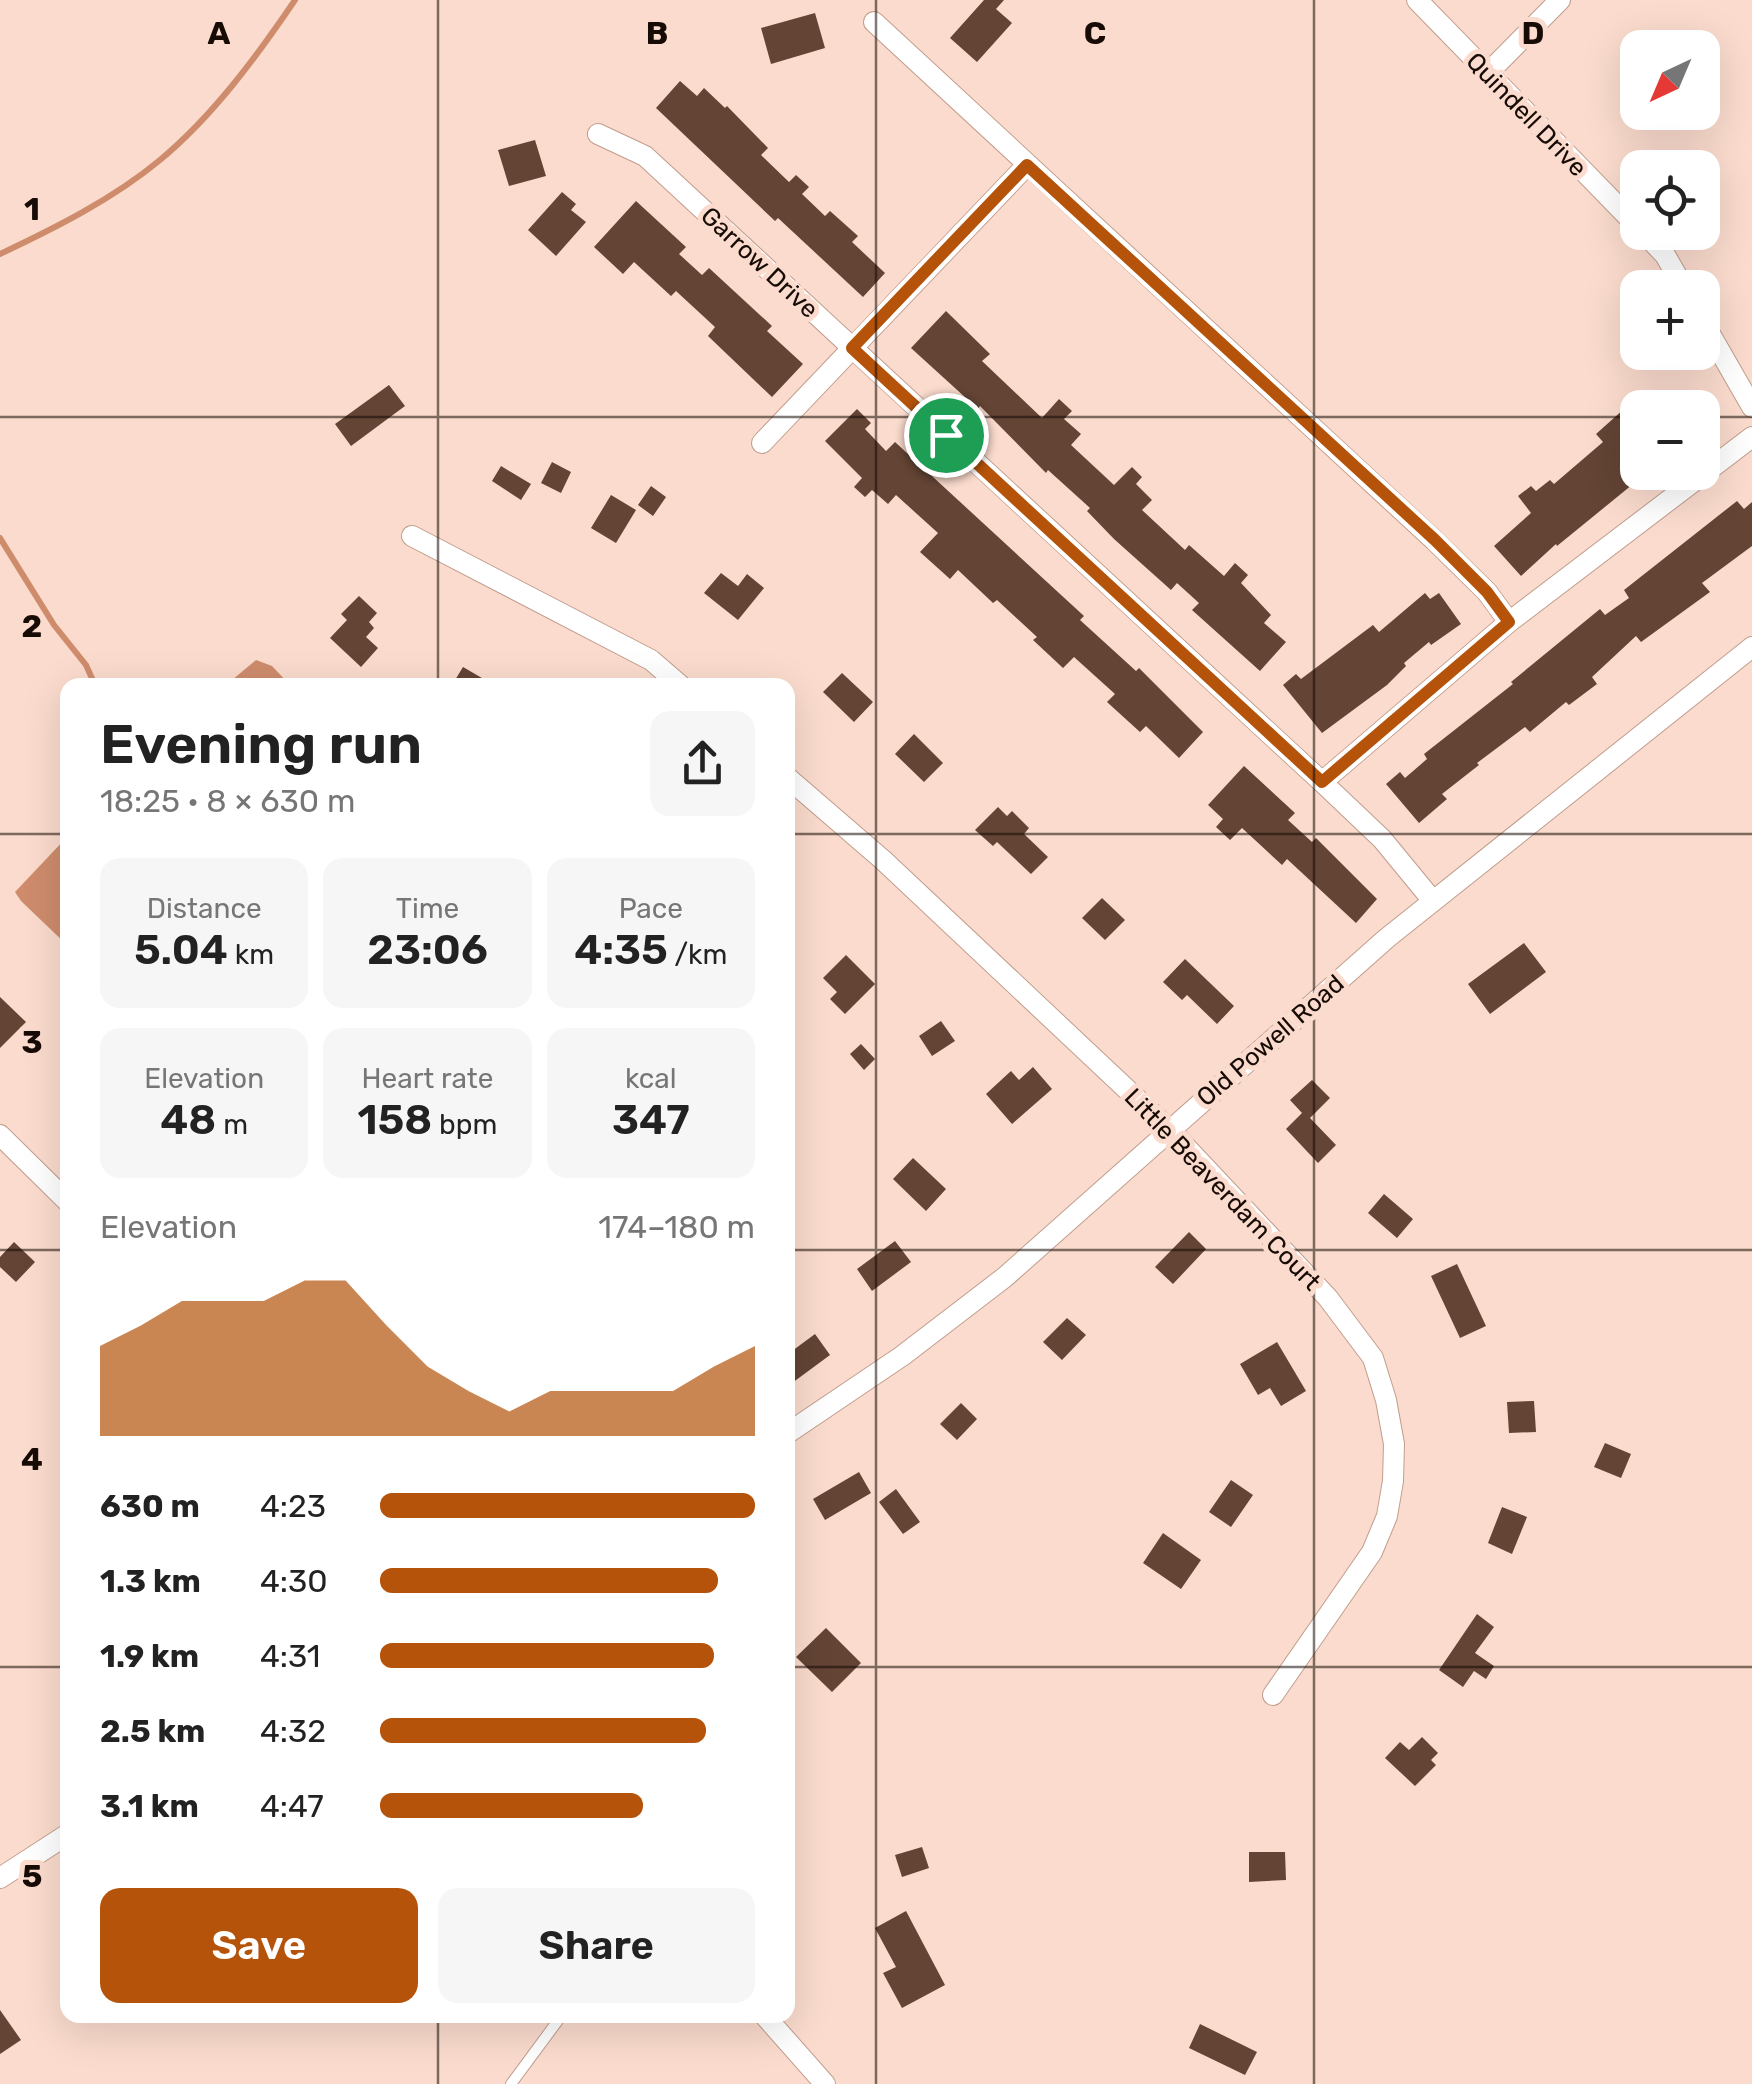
<!DOCTYPE html>
<meta charset="utf-8">
<style>
:root{--surface:#fff;--page:#f6f6f6;--text:#222;--muted:#767676;--accent:#b45309}
body{margin:0;font-family:Rubik,sans-serif;background:var(--page);color:var(--text);height:100vh;display:flex;flex-direction:column;font-size:38px;white-space:nowrap}
*{box-sizing:border-box;margin:0}
p{font-size:32px;color:var(--muted)}
.icon{flex:none;width:55px;height:55px;fill:none;stroke:currentColor;stroke-width:2;stroke-linecap:round;stroke-linejoin:round}
.map{position:relative;flex:1;overflow:hidden}
.sheet{position:absolute;left:60px;top:678px;width:735px;height:1345px;display:flex;flex-direction:column;background:var(--surface);border-radius:20px;box-shadow:0 10px 40px #0002}
.sheet>*{flex:none}
.needle{width:65px;rotate:224deg}
.controls{position:absolute;left:1620px;top:30px;display:grid;gap:20px}
.controls a{display:grid;place-items:center;width:100px;height:100px;border-radius:20px;background:var(--surface);box-shadow:0 10px 40px #0002;font-size:50px}
.pin{position:absolute;display:grid;place-items:center;width:85px;height:85px;color:#fff;margin:-42px;border:5px solid #fff;border-radius:50%;box-shadow:0 2px 10px #0007}
.round{display:grid;place-items:center;flex:none;width:105px;height:105px;border-radius:20px;background:var(--page)}
.headline{display:flex;align-items:center;justify-content:space-between;height:170px;padding:0 40px}
h1{font-size:55px;font-weight:600;line-height:75px}
.figures{display:grid;grid-template-columns:repeat(3,1fr);gap:15px;height:170px;padding:10px 40px}
.figures div{display:grid;align-content:center;border-radius:20px;background:var(--page);text-align:center}
.figures b{font-size:42px;font-weight:600}
.figures small{font-size:28px;font-weight:400}
.figures p{font-size:28px}
.chart{height:280px;padding:20px 40px}
.chart p{display:flex;justify-content:space-between}
.chart svg{width:100%;height:180px;margin-top:10px;fill:var(--accent);opacity:.7}
.cta{display:flex;gap:20px;margin-top:auto;padding:20px 40px}
.cta a{flex:1;height:115px;border-radius:20px;background:var(--accent);color:#fff;font-size:40px;font-weight:600;line-height:115px;text-align:center}
.cta a+a{background:var(--page);color:var(--text)}
ul{padding:0 40px;list-style:none;font-size:32px}
li{display:grid;grid-template-columns:160px 120px 1fr;align-items:center;height:75px}
li i{height:25px;border-radius:12px;background:var(--accent)}
.map>svg:first-child{display:block}
</style>
<div class="map">
<svg width="1752" height="2084" viewBox="0 0 1752 2084">
<rect width="100%" height="100%" fill="#fadbcd"/>
<path fill="#ce8c6c" d="M256,660L272,666L290,685H226Z
M67,837V945L21,901L15,892Z"/>
<g fill="none" stroke-linecap="round" stroke-linejoin="round">
<path stroke="#ce8c6c" stroke-width="6" d="M0,254C55,228 113,199 160,160C213,116 257,56 295,0
M0,538L54,625L86,665L95,685"/>
</g>
<path fill="#634435" d="M984,0H1004L996,9L1012,23L977,62L950,38Z
M815,13L825,48L771,64L761,28Z
M680,81L697,96L704,88L725,108L727,106L768,148L761,155L789,182L796,175L809,187L802,194L825,216L830,211L858,236L852,242L885,273L863,297L778,218L775,221L656,108Z
M535,140L546,176L509,186L498,150Z
M562,192L576,204L571,210L586,222L556,256L528,230Z
M636,201L686,247L679,254L702,275L709,268L772,326L767,331L803,364L772,397L708,336L715,327L676,291L671,296L634,262L623,274L594,247Z
M946,311L990,354L982,361L1042,418L1059,399L1072,411L1064,419L1081,434L1071,445L1114,485L1132,467L1142,477L1136,484L1152,500L1142,510L1185,550L1189,545L1224,576L1235,563L1248,575L1241,583L1271,615L1264,623L1286,642L1260,671L1192,610L1199,603L1177,583L1171,590L1114,539L1087,511L1090,508L1048,470L1046,473L980,406L978,409L911,348Z
M389,385L405,406L351,446L335,424Z
M857,409L871,423L865,429L886,451L895,442L1084,616L1080,620L1136,671L1139,668L1203,732L1179,758L1146,726L1140,732L1107,702L1115,694L1074,657L1063,668L1033,640L1037,637L997,600L993,603L958,570L950,579L920,552L938,533L896,495L888,504L872,490L865,497L854,487L862,478L825,441Z
M1624,409L1638,424V480L1557,546L1556,544L1521,576L1494,546L1531,513L1518,496L1531,486L1536,491L1550,480L1554,484L1603,442L1596,434Z
M552,462L571,472L561,493L541,483Z
M501,466L531,484L521,500L492,481Z
M651,486L666,497L653,516L638,505Z
M611,495L636,510L616,543L591,528Z
M1737,501L1744,509L1752,502V546L1702,583L1710,592L1641,642L1636,636L1592,677L1597,684L1569,705L1566,702L1530,732L1525,727L1477,763L1479,765L1442,794L1447,799L1419,823L1386,784L1400,772L1405,778L1427,759L1424,754L1513,684L1511,682L1600,609L1605,615L1629,598L1624,590Z
M721,573L738,586L747,574L764,588L738,620L704,593Z
M1425,593L1430,599L1439,593L1461,624L1431,645L1429,642L1404,663L1406,666L1387,685L1322,733L1283,685L1296,674L1301,679L1373,625L1379,632Z
M359,596L377,613L369,622L374,628L366,637L378,648L361,667L330,638L347,620L341,614Z
M463,667L494,685H452Z
M842,673L873,702L854,722L823,692Z
M914,734L943,763L924,782L895,754Z
M1244,766L1295,813L1288,820L1312,842L1316,838L1377,899L1356,923L1287,859L1282,865L1242,828L1230,840L1216,827L1223,819L1208,805Z
M998,807L1007,816L1012,811L1029,828L1024,834L1048,857L1031,874L997,842L993,846L975,830Z
M1102,898L1125,920L1105,940L1082,918Z
M1524,943L1546,972L1490,1014L1468,984Z
M846,955L875,984L845,1014L830,999L837,992L823,978Z
M1185,959L1234,1006L1217,1024L1187,995L1182,1000L1163,982Z
M0,997L26,1022L0,1048Z
M941,1021L955,1041L932,1056L919,1036Z
M861,1044L875,1059L864,1070L850,1054Z
M1033,1067L1052,1089L1012,1124L986,1094L1011,1071L1019,1080Z
M1312,1080L1330,1098L1310,1118L1336,1145L1318,1163L1286,1129L1302,1113L1290,1100Z
M913,1158L946,1189L926,1211L893,1179Z
M1384,1194L1413,1219L1397,1238L1368,1213Z
M1189,1232L1206,1249L1173,1284L1155,1267Z
M895,1241L911,1262L872,1291L857,1269Z
M14,1242L35,1262L16,1282L0,1267V1257Z
M1457,1264L1486,1326L1460,1338L1431,1276Z
M1067,1318L1086,1335L1062,1360L1043,1342Z
M815,1334L830,1355L788,1386V1354Z
M1277,1342L1306,1391L1281,1406L1270,1388L1258,1395L1240,1364Z
M1534,1401L1536,1432L1509,1433L1507,1402Z
M961,1403L977,1419L957,1440L940,1424Z
M1605,1443L1631,1454L1621,1478L1594,1467Z
M859,1472L871,1493L825,1520L813,1499Z
M1231,1480L1253,1495L1231,1527L1209,1512Z
M896,1489L920,1522L903,1534L879,1502Z
M1502,1507L1527,1517L1512,1554L1488,1543Z
M1163,1533L1201,1560L1181,1589L1143,1563Z
M1477,1614L1494,1627L1475,1653L1494,1666L1486,1679L1474,1671L1463,1687L1439,1670Z
M826,1628L861,1663L832,1692L796,1657Z
M1422,1737L1438,1753L1431,1760L1436,1765L1415,1786L1385,1758L1400,1742L1409,1750Z
M922,1847L929,1868L902,1877L895,1855Z
M1249,1852H1285L1286,1880L1249,1882Z
M906,1911L945,1985L902,2008L883,1973L896,1967L875,1928Z
M0,2010L21,2040L0,2054Z
M1200,2024L1257,2052L1245,2075L1189,2048Z"/>
<g fill="none" stroke-linecap="round" stroke-linejoin="round">
<g stroke="#c19d8d" stroke-width="12">
<path id="lane" d="M511,2084L562,2015"/>
</g>
<g stroke="#c19d8d" stroke-width="22">
<path id="street" d="M1417,0L1638,227
M874,22L1435,541L1487,592L1509,622
M1488,73L1560,0
M598,134L645,156L1322,782L1382,839L1433,901
M1643,232L1665,255L1684,288
M1702,320L1752,407
M762,443L1027,165
M412,536L651,660L680,685
M788,778L883,860L1169,1129L1328,1298L1373,1358L1386,1400L1394,1444L1393,1481L1387,1516L1372,1552L1273,1695
M1322,782L1509,622L1752,437
M0,1135L68,1202
M788,1433L902,1356L1005,1277L1387,938L1752,647
M0,1878L68,1834
M764,2015L825,2084"/>
</g>
<use href="#lane" stroke="#fff" stroke-width="10"/>
<use href="#street" stroke="#fff" stroke-width="20"/>
</g>
<g fill="none" stroke-linecap="round" stroke-linejoin="round">
<g stroke="#fff" stroke-width="20">
<path id="route" d="M1027,165L1435,540L1487,592L1509,622L1322,782L852,348Z"/>
</g>
<use href="#route" stroke="#b45309" stroke-width="12"/>
</g>
<path fill="none" stroke="#170b06" stroke-width="2.5" stroke-opacity="0.55" d="M438,0V685M876,0V2084M1314,0V2084M0,417H1638M1702,417H1752M0,834H68M788,834H1752M0,1250H68M788,1250H1752M0,1667H68M788,1667H1752M438,2015V2084"/>
<g text-anchor="middle" stroke-width="10" stroke-linejoin="round" paint-order="stroke">
<g font-size="25" fill="#170b06" stroke="#fadbcd">
<text transform="translate(1527 114) rotate(46)" y="9">Quindell Drive</text>
<text transform="translate(760 262) rotate(43)" y="9">Garrow Drive</text>
<text transform="translate(1270 1040) rotate(-41)" y="9">Old Powell Road</text>
<text transform="translate(1223 1189) rotate(46)" y="9">Little Beaverdam Court</text>
</g>
</g>
<g font-size="32" text-anchor="middle" font-weight="bold" fill="#170b06" stroke="#fadbcd" stroke-width="10" stroke-linejoin="round" paint-order="stroke">
<text x="219" y="44">A</text>
<text x="657" y="44">B</text>
<text x="1095" y="44">C</text>
<text x="1533" y="44">D</text>
<text x="32" y="220">1</text>
<text x="32" y="637">2</text>
<text x="32" y="1053">3</text>
<text x="32" y="1470">4</text>
<text x="32" y="1887">5</text>
</g>
</svg>
<div class="controls">
<a><svg class="needle" viewBox="-14 -14 28 28"><path d="M0-13l5 13h-10z" fill="#e53935"/><path d="M0 13l5-13h-10z" fill="#767676"/></svg></a>
<a><svg class="icon" aria-label="locate" viewBox="0 0 24 24"><circle cx="12" cy="12" r="6"/><path d="M12 2v4M12 18v4M2 12h4M18 12h4"/></svg></a>
<a>+</a>
<a>−</a>
</div>
<div class="pin" style="left:946px;top:435px;background:#1e9e55"><svg class="icon" aria-label="arrive" viewBox="0 0 24 24"><path d="M6 21V4h12l-3 4 3 4H6"/></svg></div>
<section class="sheet">
<div class="headline"><div><h1>Evening run</h1><p>18:25 · 8 × 630 m</p></div><a class="round"><svg class="icon" aria-label="share" viewBox="0 0 24 24"><path d="M12 15V3M7 8l5-5 5 5M5 13v7h14v-7"/></svg></a></div>
<div class="figures">
<div><p>Distance</p><b>5.04<small> km</small></b></div>
<div><p>Time</p><b>23:06</b></div>
<div><p>Pace</p><b>4:35<small> /km</small></b></div>
</div>
<div class="figures">
<div><p>Elevation</p><b>48<small> m</small></b></div>
<div><p>Heart rate</p><b>158<small> bpm</small></b></div>
<div><p>kcal</p><b>347</b></div>
</div>
<div class="chart"><p><span>Elevation</span>174–180 m</p>
<svg viewBox="0 0 160 44" preserveAspectRatio="none"><path d="M0 44V22L10 17L20 11L30 11L40 11L50 6L60 6L70 17L80 27L90 33L100 38L110 33L120 33L130 33L140 33L150 27L160 22V44z"/></svg>
</div>
<ul>
<li><b>630 m</b>4:23<i style="width:100%"></i></li>
<li><b>1.3 km</b>4:30<i style="width:90%"></i></li>
<li><b>1.9 km</b>4:31<i style="width:89%"></i></li>
<li><b>2.5 km</b>4:32<i style="width:87%"></i></li>
<li><b>3.1 km</b>4:47<i style="width:70%"></i></li>
</ul>
<div class="cta"><a>Save</a><a>Share</a></div>
</section>
</div>
